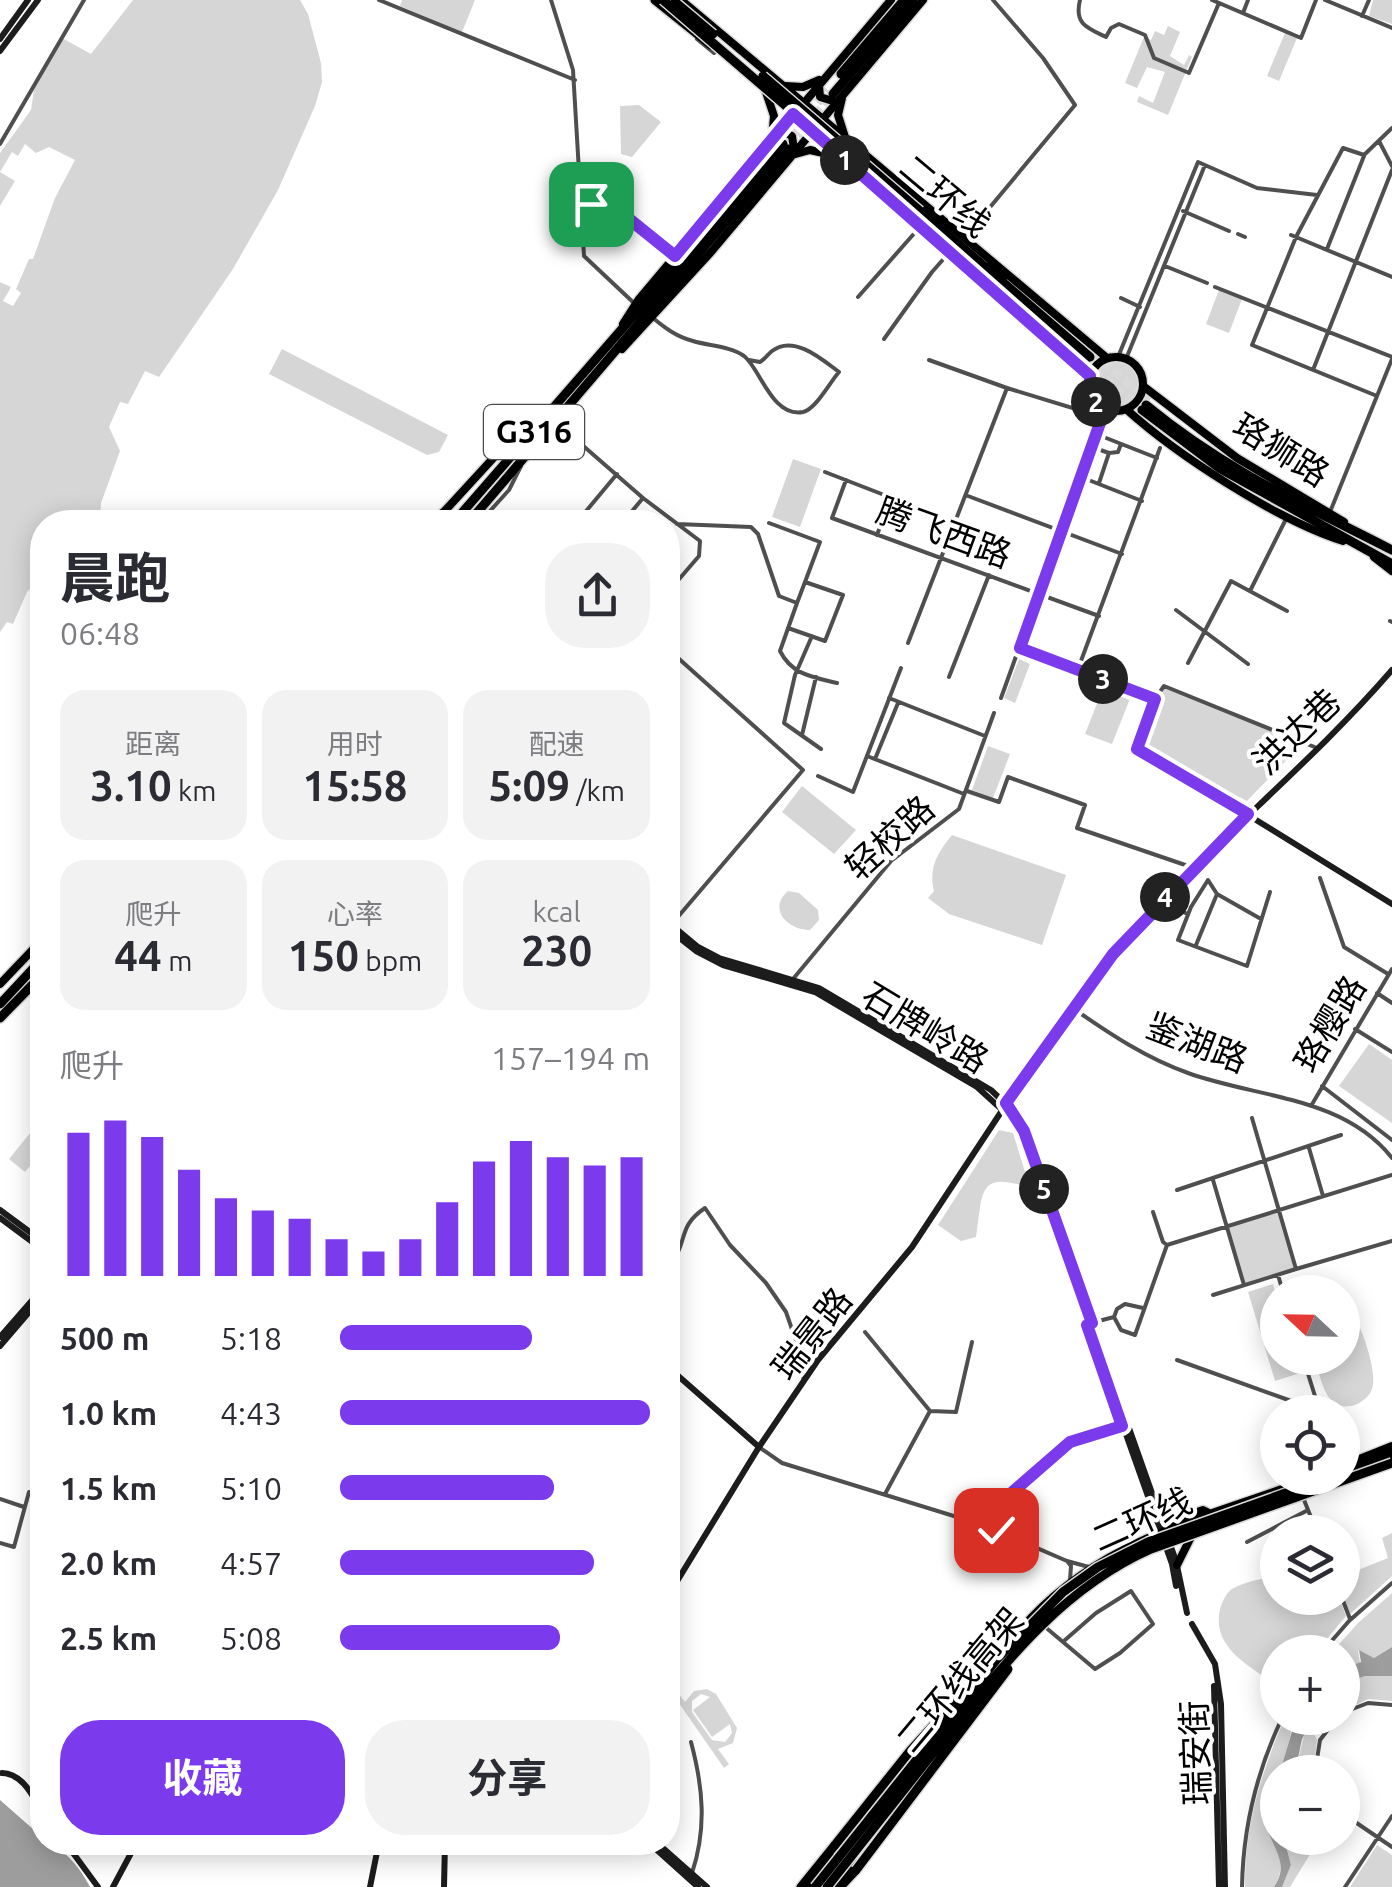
<!DOCTYPE html>
<html lang="zh">
<meta charset="utf-8">
<style>
:root{--surface:#fff;--page:#f2f2f3;--text:#2b2b33;--muted:#7c7c81;--accent:#7c3aed}
body{margin:0;font-family:Ubuntu,"Noto Sans SC",sans-serif;background:var(--page);color:var(--text);height:100vh;display:flex;flex-direction:column;font-size:38px;white-space:nowrap}
*{box-sizing:border-box;margin:0}
p{font-size:32px;color:var(--muted)}
.icon{flex:none;width:55px;height:55px;fill:none;stroke:currentColor;stroke-width:2;stroke-linecap:round;stroke-linejoin:round}
.map{position:relative;flex:1;overflow:hidden}
.side{position:absolute;left:30px;top:510px;width:650px;height:1345px;display:flex;flex-direction:column;background:var(--surface);border-radius:40px;box-shadow:0 5px 25px #0003}
.side>*{flex:none}
.needle{width:65px;rotate:292deg}
.tools{position:absolute;left:1260px;top:1275px;display:grid;gap:20px}
.tools a{display:grid;place-items:center;width:100px;height:100px;border-radius:50%;background:var(--surface);box-shadow:0 5px 25px #0003;font-size:50px}
.pin{position:absolute;display:grid;place-items:center;width:85px;height:85px;color:#fff;margin:-42px;border-radius:20px;box-shadow:0 5px 15px #0006}
.km{position:absolute;width:50px;height:50px;margin:-25px;border-radius:50%;background:#222;color:#fff;font-size:28px;line-height:50px;text-align:center}
.round{display:grid;place-items:center;flex:none;width:105px;height:105px;border-radius:40px;background:var(--page)}
.overview{display:flex;align-items:center;justify-content:space-between;height:170px;padding:0 30px}
h1{font-size:55px;font-weight:700;line-height:75px}
.metrics{display:grid;grid-template-columns:repeat(3,1fr);gap:15px;height:170px;padding:10px 30px}
.metrics div{display:grid;align-content:center;border-radius:25px;background:var(--page);text-align:center}
.metrics b{font-size:42px;font-weight:700}
.metrics small{font-size:28px;font-weight:400}
.metrics p{font-size:28px}
.chart{height:280px;padding:20px 30px}
.chart p{display:flex;justify-content:space-between}
.chart svg{width:100%;height:180px;margin-top:10px;stroke:var(--accent);stroke-width:6}
.primary-button{display:flex;gap:20px;margin-top:auto;padding:20px 30px}
.primary-button a{flex:1;height:115px;border-radius:40px;background:var(--accent);color:#fff;font-size:40px;font-weight:700;line-height:115px;text-align:center}
.primary-button a+a{background:var(--page);color:var(--text)}
ul{padding:0 30px;list-style:none;font-size:32px}
li{display:grid;grid-template-columns:160px 120px 1fr;align-items:center;height:75px}
li i{height:25px;border-radius:12px;background:var(--accent)}
.map>svg:first-child{display:block}
</style>
<div class="map">
<svg width="1392" height="1887" viewBox="0 0 1392 1887">
<rect width="100%" height="100%" fill="#fff"/>
<path fill="#d6d6d6" fill-rule="evenodd" d="M133,0H300L308,14L321,63L322,82L315,106L278,190L233,269L159,377L145,371L128,404L120,402L109,427L120,451L101,503L100,522H42V576L27,592L13,624L7,622L0,632V282L11,287L3,301L13,306L21,293L16,289L29,259H33L55,198L75,160L49,147L36,153L25,144L18,156L12,152L0,172L15,181L0,206V153L31,110L34,90L62,38L91,54Z
M402,0H475L462,32L400,6Z
M1373,0H1392V24L1369,16Z
M1168,26L1180,32L1170,56L1184,65L1189,55L1192,57L1168,115L1137,102L1139,96L1153,103L1165,72L1147,67L1137,88L1125,83L1144,37L1151,40L1155,31L1164,35Z
M1285,33L1297,38L1279,81L1267,76Z
M639,105L661,122L632,157L621,154L620,106Z
M1219,290L1242,299L1229,333L1206,324Z
M282,349L448,435L439,452L427,455L269,374Z
M1092 383a24 24 0 1 1 48 0a24 24 0 1 1-48 0Z
M793,459L821,469L800,527L772,517Z
M1019,659L1030,664L1015,703L1004,698Z
M1104,686L1131,696L1112,744L1085,734Z
M1165,687L1300,742L1301,745L1247,801L1141,748Z
M988,746L1010,754L993,798L972,790Z
M802,786L856,830L834,854L782,812Z
M952,835L1066,875L1042,945L949,914L928,898L934,891C928,868 938,852 952,835Z
M788,891L799,893L818,910L819,920L810,930C788,930 767,909 788,891Z
M1369,1044L1392,1060V1123L1339,1086Z
M999,1130L1013,1133L1030,1188C977,1170 983,1192 976,1237L961,1241L938,1225Z
M31,1132L42,1141V1151L25,1172L9,1159Z
M1279,1210L1296,1269L1244,1285L1227,1226Z
M1273,1284L1277,1299L1278,1358H1295L1300,1373L1275,1381L1248,1292Z
M1343,1300C1357,1311 1379,1371 1372,1389C1370,1396 1362,1402 1355,1405C1325,1414 1321,1379 1315,1358H1342Z
M1392,1533V1576L1350,1614L1343,1595V1576L1388,1558L1382,1538Z
M1277,1575L1278,1598H1339L1346,1616L1316,1652H1278L1277,1685C1251,1667 1211,1648 1220,1609C1222,1602 1226,1593 1232,1589C1244,1581 1264,1579 1277,1575Z
M1392,1593V1647L1374,1658L1358,1650L1360,1663L1343,1669L1342,1652H1332L1358,1623Z
M1365,1676H1392V1701L1368,1699L1343,1711V1684Z
M707,1689L716,1694L737,1728L733,1743L718,1749L729,1764L724,1768L674,1696L678,1693L685,1702L694,1691ZM701,1694L710,1697L693,1710L712,1737L730,1724L732,1733L725,1742L712,1740L692,1712V1701Z
M1292,1718L1294,1720L1285,1758L1278,1772L1277,1796L1269,1812C1275,1837 1289,1864 1274,1887H1245C1244,1828 1261,1773 1284,1720L1289,1722Z
M1311,1727L1317,1740L1313,1772H1295L1306,1728Z
M1284,1838H1320L1290,1887H1282L1291,1865Z
M1377,1845L1392,1855V1887H1350Z"/>
<path fill="#9d9d9d" d="M1392,1647V1676H1365L1343,1684V1669L1361,1662L1359,1650L1374,1658Z
M1296,1718H1313L1302,1739L1295,1772H1280Z
M1277,1796L1278,1838H1284L1291,1865L1282,1887H1274C1291,1862 1271,1848 1266,1823Z
M0,1800L42,1837V1842C63,1845 81,1869 90,1887H0Z"/>
<g fill="none" stroke-linecap="round" stroke-linejoin="round">
<path stroke="#d9d9d9" stroke-width="9" stroke-dasharray="9 4.5" stroke-linecap="butt" d="M783,144L828,90
M790,147L830,97
M1093,353L1149,401
M1085,362L1142,410"/>
<g stroke="#dbdbdb" stroke-width="11">
<path id="primary" d="M681,0L1107,358
M819,85L820,97L836,102
M785,86L803,87L819,80
M765,89L774,116L772,138
M842,98L838,115L845,137
M777,135L784,132L792,136L794,149
M792,155L810,150L841,157
M879,191L1090,376
M623,324L639,299L891,0
M622,349L711,252L923,0
M1089 384a27 27 0 1 1 54 0a27 27 0 1 1-54 0Z
M1143,386L1237,458L1344,522
M1126,409C1177,455 1277,520 1343,541
M441,515L521,428L548,411
M1374,557L1392,571
M0,984L42,940
M1342,1466L1392,1446
M1158,1509L1172,1520L1203,1510L1211,1514
M1177,1565L1191,1537
M1020,1630C1100,1537 1203,1520 1312,1478
M808,1887L833,1858
M833,1887L936,1757"/>
</g>
<g stroke="#dbdbdb" stroke-width="12">
<path id="highway" d="M655,0L711,45
M841,74L904,0
M833,94L913,0
M920,211L1090,357
M915,217L1085,362
M992,263L1004,276
M1146,405C1225,470 1302,504 1392,550
M1142,410L1219,468L1392,564
M439,522L443,513
M454,522L783,144
M469,522L788,149
M0,1004L42,959
M0,1018L42,975
M1342,1472L1392,1454
M801,1887L835,1845
M840,1887L856,1870"/>
</g>
<path stroke="#4f4f4f" stroke-width="4" d="M379,0L575,80
M551,0L573,70L584,256L635,304
M1080,0C1074,24 1087,28 1106,37L1111,28L1119,24L1145,35L1154,58L1189,73L1219,3
M1212,0L1301,38L1316,0
M1325,0L1392,28
M1243,13L1248,0
M1362,16L1369,0
M697,39L714,53L716,51
M1392,128L1364,155L1343,148L1296,237L1252,345L1377,396L1392,359
M1379,141L1392,166
M0,144L84,0
M582,196L591,204L622,212L675,256
M1183,211L1229,231
M1238,234L1245,237
M1291,235L1392,277
M966,236L1075,105L1043,58L993,0
M1327,249L1364,156
M1165,266L1207,283
M1215,287L1392,357
M858,297L919,228
M1121,298L1140,307
M653,318C665,328 677,337 693,341C709,346 730,346 744,356C760,368 772,418 803,412C816,409 830,382 839,372C823,360 794,334 772,351C768,354 765,359 760,362L749,360
M884,339L932,272L948,254
M1118,357L1198,162L1257,188L1317,195
M1126,359L1205,165
M929,360L1007,388L1102,417
M1313,370L1392,170
M557,423L643,498L700,541L699,556L668,592
M1096,434L1157,458
M1092,447L1109,453L1099,483
M1109,453L1118,452L1121,444
M825,472L910,505
M1081,477L1142,501
M846,480L832,518L1099,616
M968,496L1122,554
M1330,512L1377,396
M480,522L509,490L521,466
M577,522L617,474
M623,522L643,498
M769,523L820,542L805,582
M677,524L751,527L758,534L779,596L797,603L805,582L843,595L825,641L788,628
M877,535L891,497
M1250,591L1286,519
M797,603L780,651C792,675 813,677 837,683
M1176,610L1248,664
M1390,621L1392,622
M812,636L795,675L784,723L821,749
M908,643L1007,388
M1020,648L1155,699
M668,649L803,770L671,925
M1188,663L1231,581L1287,611
M1078,669L1160,448
M949,677L989,575
M889,698L985,736
M1001,698L1105,409
M802,735L816,677
M867,756L964,794
M875,759L898,703
M818,776L853,792L901,668
M967,791L999,802L1008,777L1085,805L1077,828L1194,868
M1248,815L1137,749L1155,699L1164,686L1317,748
M1320,878L1344,947L1388,974
M1160,903L1188,914
M1261,919L1217,894L1208,880L1191,907L1178,940L1247,966L1270,892
M1196,945L1217,894
M793,979L891,861L959,809L994,713
M1377,993L1392,1003
M1074,1009C1110,1034 1146,1058 1188,1073C1257,1098 1343,1096 1392,1158
M1355,1029L1392,1052
M1322,1086L1392,1140
M1311,1106L1392,969
M1309,1148L1323,1196
M1213,1180L1244,1285
M1177,1190L1341,1135
M1153,1212L1163,1242L1167,1245
M1167,1245L1392,1175
M668,1265C690,1244 675,1228 705,1208L730,1245L766,1283L786,1312L795,1338L804,1381
M1296,1269L1392,1241
M1278,1275L1283,1292
M1213,1295L1296,1269L1252,1118
M1114,1317L1121,1330L1135,1335L1167,1245
M1091,1323L1114,1317L1117,1309L1125,1304L1143,1308
M865,1332L930,1411
M1303,1358L1320,1412
M1177,1360L1294,1402L1297,1412
M759,1447L782,1463L986,1526L1067,1561
M885,1494L930,1411L956,1412L972,1342
M1302,1495L1317,1532
M0,1499L24,1507
M996,1530L1008,1496L1069,1442L1122,1426
M1247,1542L1308,1510
M0,1543L14,1547L29,1492
M1070,1580L1071,1566L1067,1561L1089,1567
M1342,1598L1350,1619
M1044,1626L1095,1669L1120,1653L1153,1624L1131,1591L1096,1613L1065,1640
M1322,1652L1349,1621L1392,1583
M1342,1713L1368,1703L1392,1705
M1303,1718L1324,1732
M1316,1718L1328,1726
M691,1742C703,1787 707,1828 692,1873
M1315,1772L1320,1740L1337,1718
M1342,1813L1392,1847
M1242,1887C1243,1827 1257,1771 1282,1718
M1345,1887L1392,1816"/>
<path stroke="#1c1c1c" stroke-width="6" d="M0,39L28,0
M0,51L38,0
M1248,815L1392,904
M668,922L698,947L719,958L819,988L991,1090L1013,1111L1024,1131L1176,1561L1187,1613
M668,929L696,951L723,965L815,992L977,1087L1010,1117L1022,1141L1172,1564L1176,1586
M1006,1103C1048,1038 1095,970 1149,914C1227,830 1317,757 1392,670
M0,1210L42,1241
M0,1218L42,1249
M0,1337L42,1289
M0,1346L42,1297
M668,1367L759,1447
M668,1596L759,1447L818,1360L912,1247L1003,1109
M1192,1624L1215,1664L1221,1704L1225,1887
M1214,1686L1219,1887
M2,1773C23,1774 32,1795 42,1811
M65,1842L98,1887
M648,1842L698,1887
M656,1842L707,1887
M113,1887L137,1842
M370,1887L379,1842
M444,1887L445,1842"/>
<use href="#primary" stroke="#000" stroke-width="8"/>
<use href="#highway" stroke="#000" stroke-width="9"/>
<g stroke="#dbdbdb" stroke-width="12" stroke-linecap="butt">
<path id="highway-bridge" d="M663,0L915,217
M675,2L713,34
M763,76L920,211
M835,1845L910,1751L968,1687
M856,1870L1008,1669
M815,1887L998,1658L1063,1592L1098,1567L1148,1542L1328,1478
M827,1887C866,1837 906,1788 945,1738C1005,1663 1061,1589 1151,1549L1392,1463"/>
</g>
<use href="#highway-bridge" stroke="#000" stroke-width="9"/>
</g>
<g fill="none" stroke-linecap="round" stroke-linejoin="round">
<g stroke="#fff" stroke-width="20">
<path id="route" d="M591,204L618,210L675,256L793,114L1090,376V394L1105,409L1020,648L1155,699L1137,749L1248,814L1113,954L1006,1103L1024,1131L1092,1323L1087,1325L1122,1426L1070,1442L1008,1496L996,1530"/>
</g>
<use href="#route" stroke="#7c3aed" stroke-width="12"/>
</g>
<g text-anchor="middle" stroke-width="8" stroke-linejoin="round" paint-order="stroke">
<rect fill="#fff" stroke="#4c4c4c" stroke-width="2.5" x="484" y="405" width="100" height="54" rx="8"/>
<g font-size="32" font-weight="bold" fill="#000">
<text x="534" y="443">G316</text>
</g>
<g font-size="35" fill="#000" stroke="#fff">
<text transform="translate(945 196) rotate(40)" y="12">二环线</text>
<text transform="translate(1281 450) rotate(32)" y="12">珞狮路</text>
<text transform="translate(944 533) rotate(20)" y="12">腾飞西路</text>
<text transform="translate(1297 732) rotate(-44)" y="12">洪达巷</text>
<text transform="translate(890 838) rotate(-42)" y="12">轻校路</text>
<text transform="translate(1330 1024) rotate(-59)" y="12">珞樱路</text>
<text transform="translate(925 1028) rotate(31)" y="12">石牌岭路</text>
<text transform="translate(1197 1043) rotate(21)" y="12">鉴湖路</text>
<text transform="translate(812 1334) rotate(-52)" y="12">瑞景路</text>
<text transform="translate(1142 1520) rotate(-24)" y="12">二环线</text>
<text transform="translate(960 1680) rotate(-50)" y="12">二环线高架</text>
<text transform="translate(1196 1753) rotate(-92)" y="12">瑞安街</text>
</g>
</g>
</svg>
<div class="tools">
<a><svg class="needle" viewBox="-14 -14 28 28"><path d="M0-13l5 13h-10z" fill="#e53935"/><path d="M0 13l5-13h-10z" fill="#7c7c81"/></svg></a>
<a><svg class="icon" aria-label="locate" viewBox="0 0 24 24"><circle cx="12" cy="12" r="6"/><path d="M12 2v4M12 18v4M2 12h4M18 12h4"/></svg></a>
<a><svg class="icon" aria-label="layers" viewBox="0 0 24 24"><path d="M12 4l9 5-9 5-9-5zM3 14l9 5 9-5"/></svg></a>
<a>+</a>
<a>−</a>
</div>
<div class="pin" style="left:591px;top:204px;background:#1e9e55"><svg class="icon" aria-label="arrive" viewBox="0 0 24 24"><path d="M6 21V4h12l-3 4 3 4H6"/></svg></div>
<div class="pin" style="left:996px;top:1530px;background:#d93025"><svg class="icon" aria-label="check" viewBox="0 0 24 24"><path d="M5 12l5 5 9-10"/></svg></div>
<b class="km" style="left:845px;top:160px">1</b>
<b class="km" style="left:1096px;top:402px">2</b>
<b class="km" style="left:1103px;top:679px">3</b>
<b class="km" style="left:1165px;top:897px">4</b>
<b class="km" style="left:1044px;top:1189px">5</b>
<section class="side">
<div class="overview"><div><h1>晨跑</h1><p>06:48</p></div><a class="round"><svg class="icon" aria-label="share" viewBox="0 0 24 24"><path d="M12 15V3M7 8l5-5 5 5M5 13v7h14v-7"/></svg></a></div>
<div class="metrics">
<div><p>距离</p><b>3.10<small> km</small></b></div>
<div><p>用时</p><b>15:58</b></div>
<div><p>配速</p><b>5:09<small> /km</small></b></div>
</div>
<div class="metrics">
<div><p>爬升</p><b>44<small> m</small></b></div>
<div><p>心率</p><b>150<small> bpm</small></b></div>
<div><p>kcal</p><b>230</b></div>
</div>
<div class="chart"><p><span>爬升</span>157–194 m</p>
<svg viewBox="0 0 160 44" preserveAspectRatio="none"><path d="M5 44V9M15 44V6M25 44V10M35 44V18M45 44V25M55 44V28M65 44V30M75 44V35M85 44V38M95 44V35M105 44V26M115 44V16M125 44V11M135 44V15M145 44V17M155 44V15"/></svg>
</div>
<ul>
<li><b>500 m</b>5:18<i style="width:62%"></i></li>
<li><b>1.0 km</b>4:43<i style="width:100%"></i></li>
<li><b>1.5 km</b>5:10<i style="width:69%"></i></li>
<li><b>2.0 km</b>4:57<i style="width:82%"></i></li>
<li><b>2.5 km</b>5:08<i style="width:71%"></i></li>
</ul>
<div class="primary-button"><a>收藏</a><a>分享</a></div>
</section>
</div>
